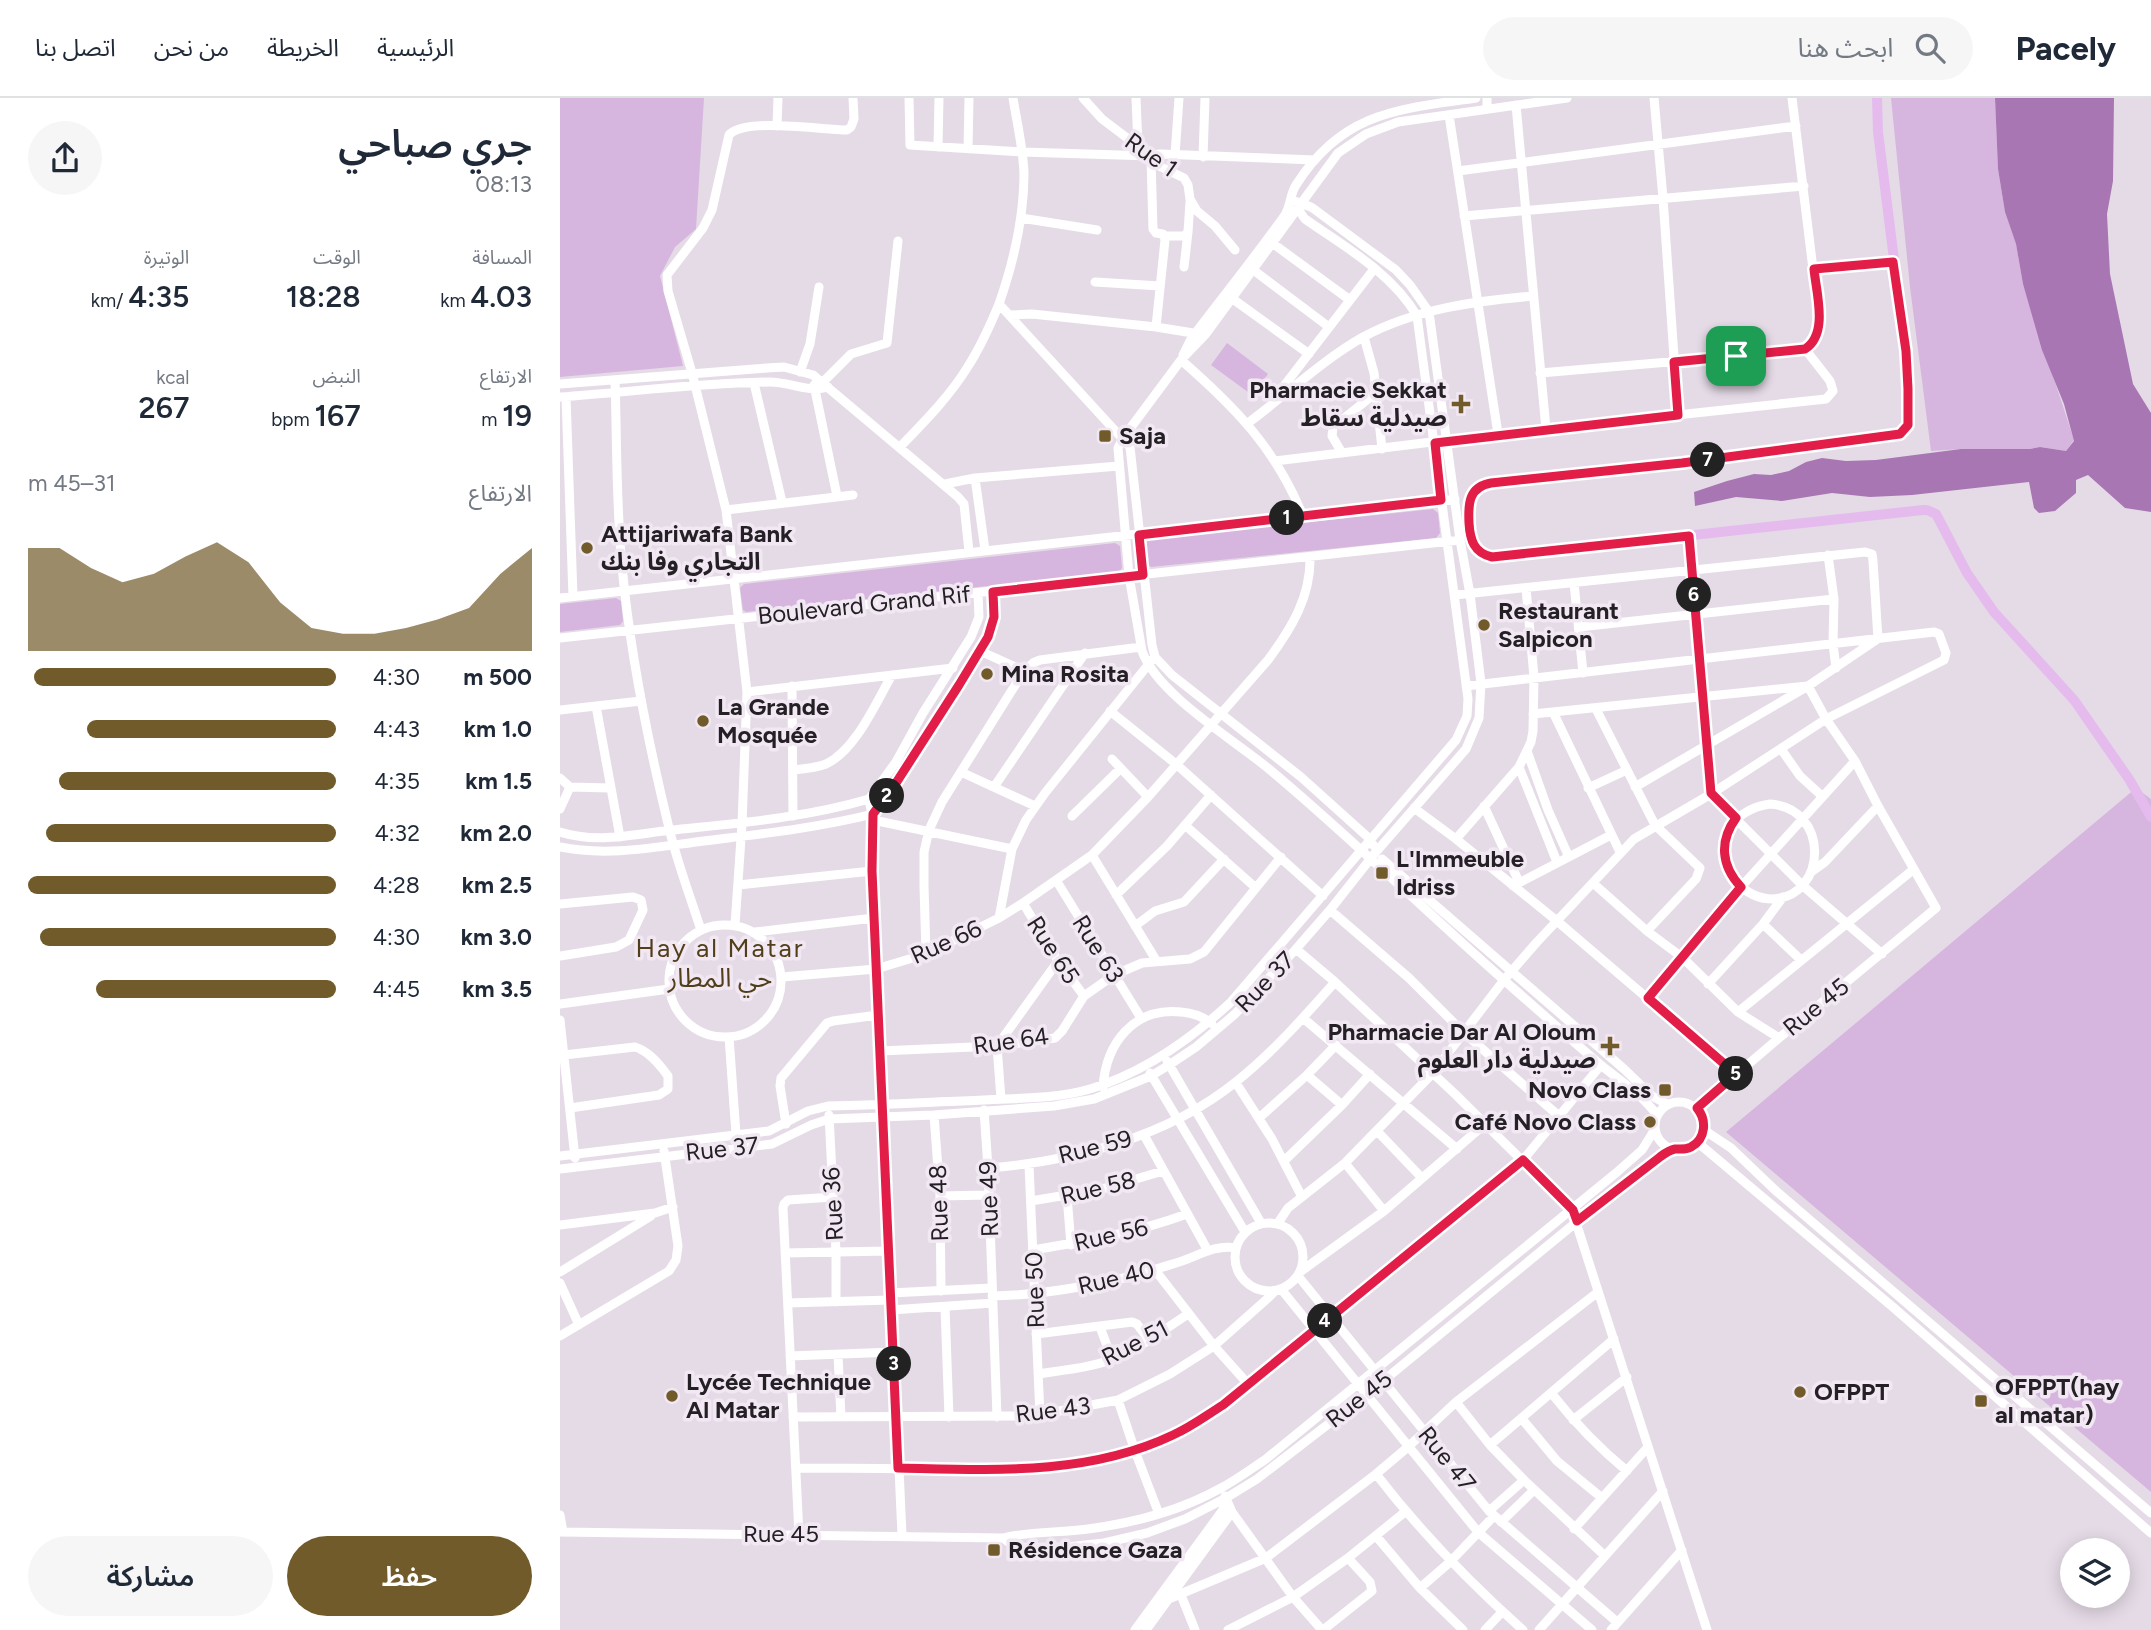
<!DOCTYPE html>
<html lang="ar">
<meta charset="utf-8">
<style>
:root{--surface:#fff;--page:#f6f6f7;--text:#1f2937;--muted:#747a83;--line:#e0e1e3;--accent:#725b2b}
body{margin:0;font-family:Figtree,"Noto Sans Arabic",sans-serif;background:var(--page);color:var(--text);direction:rtl;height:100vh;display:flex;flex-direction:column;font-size:26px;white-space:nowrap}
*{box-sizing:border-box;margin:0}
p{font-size:23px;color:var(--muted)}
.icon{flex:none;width:38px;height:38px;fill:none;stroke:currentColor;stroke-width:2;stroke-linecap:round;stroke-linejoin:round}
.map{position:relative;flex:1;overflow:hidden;direction:ltr}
.sheet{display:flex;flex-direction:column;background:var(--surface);width:560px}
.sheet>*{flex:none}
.buttons{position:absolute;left:1500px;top:1440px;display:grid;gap:14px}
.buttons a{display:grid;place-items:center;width:70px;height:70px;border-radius:50%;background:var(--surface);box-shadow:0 4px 18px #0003;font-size:35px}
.pin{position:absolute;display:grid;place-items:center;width:60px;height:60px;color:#fff;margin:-30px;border-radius:14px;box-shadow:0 4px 10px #0006}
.km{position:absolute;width:35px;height:35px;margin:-18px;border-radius:50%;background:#222;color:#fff;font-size:19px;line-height:35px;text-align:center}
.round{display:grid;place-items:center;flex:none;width:74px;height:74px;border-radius:37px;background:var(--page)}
.overview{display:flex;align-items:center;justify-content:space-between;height:119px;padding:0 28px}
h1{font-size:38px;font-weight:600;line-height:52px}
.stats{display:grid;grid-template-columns:repeat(3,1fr);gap:10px;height:119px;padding:7px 28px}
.stats div{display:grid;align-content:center}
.stats b{font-size:30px;font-weight:600}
.stats small{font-size:19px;font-weight:400}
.stats p{font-size:19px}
.chart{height:196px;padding:14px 28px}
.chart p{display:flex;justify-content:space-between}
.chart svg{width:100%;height:126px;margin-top:7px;fill:var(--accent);opacity:.7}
.primary-button{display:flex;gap:14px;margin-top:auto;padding:14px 28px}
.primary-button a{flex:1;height:80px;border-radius:42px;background:var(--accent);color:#fff;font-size:28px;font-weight:600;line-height:80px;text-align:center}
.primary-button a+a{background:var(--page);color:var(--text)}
ul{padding:0 28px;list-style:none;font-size:23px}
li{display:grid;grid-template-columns:112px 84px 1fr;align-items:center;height:52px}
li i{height:18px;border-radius:9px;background:var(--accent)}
header{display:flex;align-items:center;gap:42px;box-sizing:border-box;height:98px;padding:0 35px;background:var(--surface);border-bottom:2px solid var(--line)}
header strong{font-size:33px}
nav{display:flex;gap:38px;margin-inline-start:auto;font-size:24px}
.search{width:490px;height:63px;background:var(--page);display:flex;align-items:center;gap:18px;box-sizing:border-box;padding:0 24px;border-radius:38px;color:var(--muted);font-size:26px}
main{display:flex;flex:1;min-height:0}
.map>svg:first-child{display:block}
</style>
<header>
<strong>Pacely</strong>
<div class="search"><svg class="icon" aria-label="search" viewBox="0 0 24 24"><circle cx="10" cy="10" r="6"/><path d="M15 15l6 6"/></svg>ابحث هنا</div>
<nav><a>الرئيسية</a><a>الخريطة</a><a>من نحن</a><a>اتصل بنا</a></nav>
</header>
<main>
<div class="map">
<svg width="1591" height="1532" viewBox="0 0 1591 1532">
<rect width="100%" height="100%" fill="#e5dbe7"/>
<path fill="#d6b6de" d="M0,0H144L136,131L115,149L100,178L123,268L0,279Z
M1331,0H1435L1438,71L1445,114L1456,146L1463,186L1514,342L1506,353L1480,349L1470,351H1401L1371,353L1350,189Z
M667,245L708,276L692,297L651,267Z
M873,411L878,415L880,435L876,440L591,469L586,465L584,445L588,441Z
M555,445L560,448L562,470L559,474L186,514L183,512L180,490L184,486Z
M56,500L61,503L63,523L60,527L0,534V506Z
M1576,690L1591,701V1394L1166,1034Z"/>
<path fill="#a876b3" d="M1435,0H1554L1553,83L1547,116L1550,176L1573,286L1591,315V414L1565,410L1528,377L1516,382V395L1495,413L1479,415L1474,410L1469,384L1352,397L1310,399L1272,395L1222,403L1176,399L1135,408L1134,394L1167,383L1194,376L1211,377L1229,373L1246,364L1262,360L1286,363L1316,362L1401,351H1470L1480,349L1506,353L1514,343L1504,306L1482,252L1463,186L1456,146L1445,114L1438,71Z"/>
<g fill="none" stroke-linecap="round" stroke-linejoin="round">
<path stroke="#fff" stroke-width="9" d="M349,0L350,47L462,54L591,58L600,56L755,62
M453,0C457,25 463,50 464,75C464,120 454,163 439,206L570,349L592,547L595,559L612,577L741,679L811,742L813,747
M523,0L542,21L591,58L599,68L624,80L628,87L630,101L637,113L655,128L675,152
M576,0L578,48
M927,0V11
M1007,0L838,24L806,36L778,55L645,237L621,262L563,340L558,350L569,478L582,553C597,596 673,641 709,671C793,741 871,819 954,891C983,916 1012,943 1042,968C1062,984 1082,997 1097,1017
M1094,0L1103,100L1118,317
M956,7L986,331
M889,17L938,336
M217,28L218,0
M378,49L379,0
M408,51L409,0
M615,57L619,0
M643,59L645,0
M591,60L593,131L596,135L603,136L605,142L596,229
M898,73L1236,28
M904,118L1244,88
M461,120L537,132
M605,138H624L628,134L630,104
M708,142L790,202
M688,168L769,229
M624,169L628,134
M1254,171L1333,165
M535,184L600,188
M670,199L749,256
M450,217L472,216L596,229L639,236
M804,239L814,275L822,351
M623,257L631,241C662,200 695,159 725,117C731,107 730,96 736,87C782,14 838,11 916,0
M621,262C675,309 716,351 743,418
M240,274L250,246L259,189
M980,275L1238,253L1250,248L1258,232L1259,220L1232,0
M55,282C57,344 56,406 62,468C70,556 88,644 109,730C117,764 130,798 141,832
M194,285L222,404
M262,285L291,256L327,245L338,143
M0,286L207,270L224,269L253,277L398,399L404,406L409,454
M254,287L277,398
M717,297L814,171
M0,299C70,294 140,285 210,284C230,284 248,295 268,289
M6,299L13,498
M688,325C726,297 761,263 803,239C855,211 915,203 973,198
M340,349C364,324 389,299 407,270C420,250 430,228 439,206
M782,355L772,338L773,329L817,294
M715,363L938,336L1266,301L1273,293L1270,283L1245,251
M415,380L425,452
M385,386L415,380L559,368
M166,412L293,397
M1129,438L1151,696L1242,787L1322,856
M1268,457L1274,501L1273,546L1276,570
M1014,485L1023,575
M895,497L1305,454L1312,456L1313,463L1318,541
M0,500L895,401
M1019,529L1274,501
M0,540L900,442
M420,553L464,573L473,565L480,562L581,549
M232,588L233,718
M187,594L393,570
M36,608L60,739
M1036,611L1095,727L1140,770L1136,781L1087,833
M0,612L81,603
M550,613L616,666L763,798
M993,614L1060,754
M973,616L1248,588L1316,542
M1221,651L1240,678L1262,698
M967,653L988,712L1008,757
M552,661L588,699
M959,669L997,764
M233,672C243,671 256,670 266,666C296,652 316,604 332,577
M401,674L475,708
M0,680L10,689L50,690
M434,689L525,555
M1075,689L1248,588L1266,621L1295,663L1318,708L1376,810L1219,940L1137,1010
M1028,690L1067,672
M309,701L313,722L312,773L342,1437
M1210,706C1270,710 1268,798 1213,801C1198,801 1186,795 1176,783C1147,751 1170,711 1210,706Z
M924,708L959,784
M854,710L896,741L997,823L1176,976
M0,711L10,689
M512,718L560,671
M313,722L452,751
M626,728L696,790
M0,734C37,746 74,736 112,732C179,725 244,720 309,701L336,664L363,615L411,539L419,519L418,496
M896,741L959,669L971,644L973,633L974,579L966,490
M0,749C47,759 96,749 144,743C200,736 257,730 313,716L336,685L420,553C431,533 435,517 433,494
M532,757L596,862
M822,761L1064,971L1092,998L1107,1006
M1251,774L1265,764L1318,708
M496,782L581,920
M1033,785L1087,833L1123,860L1178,914L1219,940
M178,787L312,773
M953,788L1051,737
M556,797L607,748L651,697
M463,805L498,863L524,898
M0,806L73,799L81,802L83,812L69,842L56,849L0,858
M770,812L849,880L903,934L1000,1019
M439,820L452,751L466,722L485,695L592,562
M1203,826L1241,862
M109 883a56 56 0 1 1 112 0a56 56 0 1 1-112 0Z
M175,827L182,726L187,594L166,412L132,275L108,193L107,177L143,130L152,112L169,37C185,19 261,32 287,32L291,29L294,21L293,0
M575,828L595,813L624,804L664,761
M195,834L314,820
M736,851L775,884L895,996L1012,1112L1147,1532
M366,856L364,788V754L369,732L382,704L464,573
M222,879L316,871L366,856L439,820L463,805L532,757L588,699L708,562C731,531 751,499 750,459
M1148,886L1203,826L1223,799
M1088,900L1181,789L1295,663
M0,906L109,891
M1178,914L1354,771
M743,920L897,1051
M0,922L15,1060
M169,939L177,1050
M320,953L437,948L495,940L502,933L524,898L554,877L582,865L630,861L644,854L721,759
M4,957L75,949C89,953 100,967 108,978V991L99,997L10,1010
M607,963L701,1125
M590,975L685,1134
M747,977L782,1007
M676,985L712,1041L742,1099
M543,989C546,945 574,909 621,914C633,915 643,918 652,926
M441,1001L437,948L498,863
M1095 1028a24 24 0 1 1 48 0a24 24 0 1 1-48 0Z
M424,1012L428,1070L437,1319
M269,1017L276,1154V1204
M374,1017L380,1098L381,1193
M699,1020L747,977L776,947
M226,1026L220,988L221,980L267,925L273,923L318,917
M1144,1032L1171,1050L1215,1092L1591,1415
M817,1033L862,1080
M584,1037L648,1153
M1137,1044L1334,1210L1591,1435
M0,1058L209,1033L248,1013L268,1008C320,1007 372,1004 424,1002C459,1000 496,1001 530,991C583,975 631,941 671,904L896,642L907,618L908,601L857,218C832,175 785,149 745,121L740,114L739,106
M724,1063L782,1007L810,976
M785,1065L824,1113
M469,1067L480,1318
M428,1070C515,1063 608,1039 677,983C713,954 744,919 775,884
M0,1071L212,1046L251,1027L269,1021L374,1017L494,1008L534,1001L591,978L609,967L636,949L675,916L736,851L770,812L815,755L906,651L919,620L921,585L910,496L900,442L869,214L850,187L836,172L754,111C747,106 739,106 731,101
M380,1098L429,1097
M507,1098L511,1147
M471,1103L542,1091L603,1073
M675 1159a34 34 0 1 1 68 0a34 34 0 1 1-68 0Z
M718,1125L728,1110L785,1065L872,976L944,882L977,844L1074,741L1151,696L1266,621L1384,562L1386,555L1379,536L1374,534L906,588
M0,1127L95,1115L113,1109
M473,1152C527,1143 575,1135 627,1116
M225,1155L328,1153
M595,1172L654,1248L688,1286
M0,1174L91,1118
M740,1174L824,1113L925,1026
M738,1178L929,1413L1057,1524
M0,1185L19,1227
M721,1191L918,1434L1032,1532
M330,1195L432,1190
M432,1198C480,1197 526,1189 572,1178C588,1174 603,1169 619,1164C638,1158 655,1146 676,1150
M228,1205L330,1202
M385,1209L389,1319
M331,1212L433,1205
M540,1229L552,1261
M476,1236L572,1224L577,1226L589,1242
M0,1238L109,1173L116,1162L118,1148L104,1053
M278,1257L281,1319
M230,1258L333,1254
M478,1276C503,1272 529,1270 553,1261C580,1250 604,1232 628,1216
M992,1296C1015,1325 1039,1350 1067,1373
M558,1302L575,1353L599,1416
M896,1304L930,1347L964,1382L1045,1458
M233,1319L473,1318L558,1302L610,1276L654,1248L707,1201L714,1194L712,1193
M962,1321L997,1363L1042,1400
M1013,1322L1067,1279
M930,1347L1054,1241
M236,1370C276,1370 315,1370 355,1371C427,1372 503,1376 573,1353C606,1343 635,1325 663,1307L963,1062L1041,967
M816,1376C860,1433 909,1484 963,1532
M665,1398L672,1414L733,1499L762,1532
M929,1413L964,1382
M0,1417L3,1434
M941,1424L974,1392
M1014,1431L1088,1349
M0,1434L443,1440C470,1433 500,1435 528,1431C573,1425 620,1413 661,1390C676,1382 691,1371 706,1361L1056,1075L1082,1052L1095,1031
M239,1437L223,1110L224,1106L228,1102L273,1099
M816,1438L860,1490L903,1532
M443,1440L454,1448L467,1450L507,1449L544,1445L587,1435L625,1421L666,1400L697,1381L806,1297L1075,1076L1113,1051
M860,1490L890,1464L934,1418
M621,1497L635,1532
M611,1500L706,1460L816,1376L848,1349L896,1304L1038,1194
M575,1532L668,1405
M586,1532L672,1414
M668,1532L733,1499L788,1460L845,1414
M763,1532L812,1493L810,1484L788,1460
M925,1532L942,1514
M979,1532L1103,1393
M1051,1532L1122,1452"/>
<path stroke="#e5bbee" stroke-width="10" d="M1317,0L1318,34L1347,265L1349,323L1344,334L1336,337L1122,365L924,387L912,396L909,403L910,436L914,449L925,458L932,459L1363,412H1367L1376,416L1407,475L1434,514L1514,602L1569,681L1591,719"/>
</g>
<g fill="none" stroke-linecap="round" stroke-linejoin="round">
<g stroke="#fff" stroke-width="14">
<path id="route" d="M1333,164L1346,253L1348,291V327L1340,336L1122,365L931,385C909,389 908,405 909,425C910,442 914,455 932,459L1129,438L1151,695L1176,720C1159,743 1161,768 1181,789L1088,900L1176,976L1137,1010C1147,1022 1146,1041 1131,1049C1125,1052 1121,1051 1115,1051C1109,1052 1104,1056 1100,1059L1017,1123L1013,1112L963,1062L663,1307C647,1317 631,1329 613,1337C527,1378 431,1372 338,1370L312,773L313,716L336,685L399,587L428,539L434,519L433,494L583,477L579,437L881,402L875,345L1118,317L1114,264L1245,251C1269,236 1256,194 1254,171Z"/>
</g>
<use href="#route" stroke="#e11d48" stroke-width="9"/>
</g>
<g fill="#725b2b" stroke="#f2e8f4" stroke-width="2.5">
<path d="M897.5 295.5h7v7h7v7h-7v7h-7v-7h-7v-7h7z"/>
<rect x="538" y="331" width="14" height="14" rx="3.5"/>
<circle cx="27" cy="450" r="7"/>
<circle cx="924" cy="527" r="7"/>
<circle cx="427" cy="576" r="7"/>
<circle cx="143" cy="623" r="7"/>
<rect x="815" y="768" width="14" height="14" rx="3.5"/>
<path d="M1046.5 937.5h7v7h7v7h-7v7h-7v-7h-7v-7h7z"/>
<rect x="1098" y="985" width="14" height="14" rx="3.5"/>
<circle cx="1090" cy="1024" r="7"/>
<circle cx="1240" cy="1294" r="7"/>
<circle cx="112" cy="1298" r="7"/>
<rect x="1414" y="1296" width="14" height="14" rx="3.5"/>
<rect x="427" y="1445" width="14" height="14" rx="3.5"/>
</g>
<g text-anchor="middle" stroke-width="7" stroke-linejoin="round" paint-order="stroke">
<g font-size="24" fill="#242025" stroke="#f2e8f4">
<text transform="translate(591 57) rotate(35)" y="8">Rue 1</text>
<text transform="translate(304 507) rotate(-6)" y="8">Boulevard Grand Rif</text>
<text transform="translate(386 844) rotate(-24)" y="8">Rue 66</text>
<text transform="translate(538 851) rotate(58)" y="8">Rue 63</text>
<text transform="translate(493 852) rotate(57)" y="8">Rue 65</text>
<text transform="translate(705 884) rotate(-46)" y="8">Rue 37</text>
<text transform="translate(1256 909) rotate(-39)" y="8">Rue 45</text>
<text transform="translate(451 943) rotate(-8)" y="8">Rue 64</text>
<text transform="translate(535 1049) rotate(-14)" y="8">Rue 59</text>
<text transform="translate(162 1051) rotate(-6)" y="8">Rue 37</text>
<text transform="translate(538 1090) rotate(-13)" y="8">Rue 58</text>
<text transform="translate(429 1101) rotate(-92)" y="8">Rue 49</text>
<text transform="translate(379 1105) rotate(-92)" y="8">Rue 48</text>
<text transform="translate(273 1106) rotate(-93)" y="8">Rue 36</text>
<text transform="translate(551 1137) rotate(-13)" y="8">Rue 56</text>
<text transform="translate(556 1180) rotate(-13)" y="8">Rue 40</text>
<text transform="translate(475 1192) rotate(-92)" y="8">Rue 50</text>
<text transform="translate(575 1245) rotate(-27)" y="8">Rue 51</text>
<text transform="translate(799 1301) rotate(-38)" y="8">Rue 45</text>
<text transform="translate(493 1312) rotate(-7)" y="8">Rue 43</text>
<text transform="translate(887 1361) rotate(51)" y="8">Rue 47</text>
<text x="221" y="1444">Rue 45</text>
</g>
<g font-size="24" font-weight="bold" fill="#242025" stroke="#f2e8f4" text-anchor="start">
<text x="887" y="300" text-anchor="end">Pharmacie Sekkat<tspan x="887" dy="28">صيدلية سقاط</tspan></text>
<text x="559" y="346">Saja</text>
<text x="41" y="444">Attijariwafa Bank<tspan x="41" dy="28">التجاري وفا بنك</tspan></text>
<text x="938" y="521">Restaurant<tspan x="938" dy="28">Salpicon</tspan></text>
<text x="441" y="584">Mina Rosita</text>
<text x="157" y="617">La Grande<tspan x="157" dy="28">Mosquée</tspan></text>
<text x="836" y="769">L'Immeuble<tspan x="836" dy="28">Idriss</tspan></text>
<text x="1036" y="942" text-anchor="end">Pharmacie Dar Al Oloum<tspan x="1036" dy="28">صيدلية دار العلوم</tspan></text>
<text x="1091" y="1000" text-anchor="end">Novo Class</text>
<text x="1076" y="1032" text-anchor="end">Café Novo Class</text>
<text x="126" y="1292">Lycée Technique<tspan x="126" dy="28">Al Matar</tspan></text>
<text x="1435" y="1297">OFPPT(hay<tspan x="1435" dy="28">al matar)</tspan></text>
<text x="1254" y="1302">OFPPT</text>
<text x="448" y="1460">Résidence Gaza</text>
</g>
<g font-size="26" letter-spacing="2" fill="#513f19" stroke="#f2e8f4">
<text x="160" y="859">Hay al Matar<tspan x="160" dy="30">حي المطار</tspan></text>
</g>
</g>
</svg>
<div class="buttons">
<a><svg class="icon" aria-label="layers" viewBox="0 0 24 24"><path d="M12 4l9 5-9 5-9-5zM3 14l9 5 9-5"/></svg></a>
</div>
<div class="pin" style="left:1176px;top:258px;background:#1e9e55"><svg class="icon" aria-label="arrive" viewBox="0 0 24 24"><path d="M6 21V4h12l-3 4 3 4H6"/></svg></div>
<b class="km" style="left:727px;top:420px">1</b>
<b class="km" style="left:327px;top:698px">2</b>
<b class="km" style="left:334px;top:1266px">3</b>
<b class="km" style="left:765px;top:1223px">4</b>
<b class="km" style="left:1176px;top:976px">5</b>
<b class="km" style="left:1134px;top:497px">6</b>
<b class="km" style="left:1148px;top:362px">7</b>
</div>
<section class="sheet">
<div class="overview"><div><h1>جري صباحي</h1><p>08:13</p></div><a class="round"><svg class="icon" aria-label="share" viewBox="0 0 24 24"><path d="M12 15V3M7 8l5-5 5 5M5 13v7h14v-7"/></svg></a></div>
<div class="stats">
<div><p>المسافة</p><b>4.03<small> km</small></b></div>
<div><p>الوقت</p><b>18:28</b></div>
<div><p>الوتيرة</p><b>4:35<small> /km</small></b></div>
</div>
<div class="stats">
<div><p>الارتفاع</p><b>19<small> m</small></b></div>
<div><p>النبض</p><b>167<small> bpm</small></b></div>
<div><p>kcal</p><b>267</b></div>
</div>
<div class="chart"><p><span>الارتفاع</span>31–45 m</p>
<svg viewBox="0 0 160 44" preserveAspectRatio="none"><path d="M0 44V8L10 8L20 15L30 20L40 17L50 11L60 6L70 13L80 27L90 36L100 38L110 38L120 36L130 33L140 29L150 17L160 8V44z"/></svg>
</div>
<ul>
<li><b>500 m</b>4:30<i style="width:98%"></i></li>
<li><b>1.0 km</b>4:43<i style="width:81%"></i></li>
<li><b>1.5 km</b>4:35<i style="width:90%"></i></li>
<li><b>2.0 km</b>4:32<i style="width:94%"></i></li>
<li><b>2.5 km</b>4:28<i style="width:100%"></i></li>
<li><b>3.0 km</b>4:30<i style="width:96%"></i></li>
<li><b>3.5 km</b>4:45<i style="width:78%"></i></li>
</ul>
<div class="primary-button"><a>حفظ</a><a>مشاركة</a></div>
</section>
</main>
